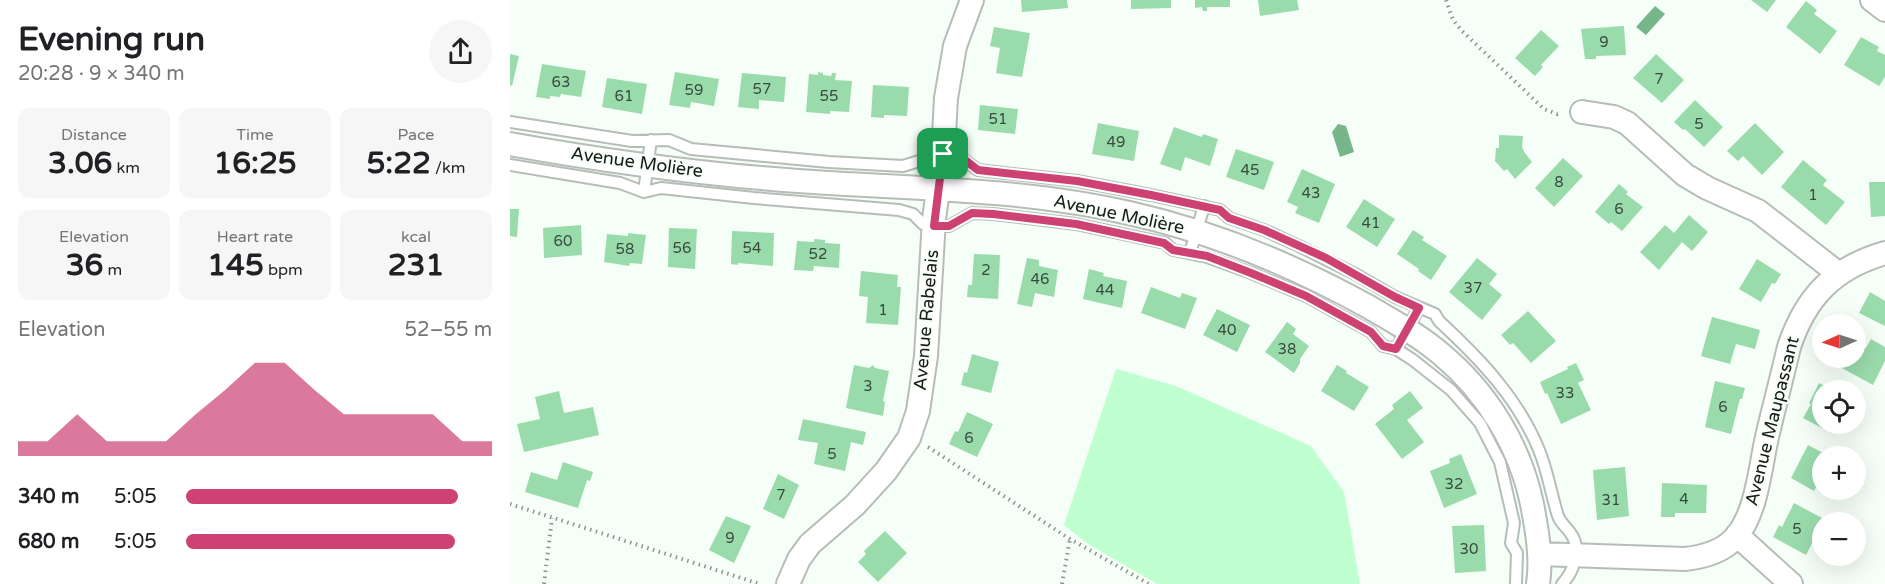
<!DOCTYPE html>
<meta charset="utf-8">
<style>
:root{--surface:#fff;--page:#f6f6f6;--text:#202124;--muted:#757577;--accent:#cd4173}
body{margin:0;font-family:"Varela Round",sans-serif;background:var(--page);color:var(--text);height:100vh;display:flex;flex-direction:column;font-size:22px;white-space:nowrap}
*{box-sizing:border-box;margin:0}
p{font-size:20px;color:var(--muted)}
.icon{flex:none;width:33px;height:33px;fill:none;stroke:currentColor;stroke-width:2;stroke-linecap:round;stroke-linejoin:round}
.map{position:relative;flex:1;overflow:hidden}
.sheet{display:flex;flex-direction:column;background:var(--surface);width:510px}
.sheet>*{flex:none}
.needle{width:39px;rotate:267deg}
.tools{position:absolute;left:1302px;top:314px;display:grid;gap:12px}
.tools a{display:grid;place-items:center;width:54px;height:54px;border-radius:50%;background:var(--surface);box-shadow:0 6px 24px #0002;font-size:30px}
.pin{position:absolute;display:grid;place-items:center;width:51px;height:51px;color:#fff;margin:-26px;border-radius:12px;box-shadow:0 3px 9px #0006}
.round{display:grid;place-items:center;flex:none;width:63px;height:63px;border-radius:32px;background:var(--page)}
.headline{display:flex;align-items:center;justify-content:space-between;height:102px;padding:0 18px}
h1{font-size:33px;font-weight:700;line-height:45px}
.figures{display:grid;grid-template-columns:repeat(3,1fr);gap:9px;height:102px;padding:6px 18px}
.figures div{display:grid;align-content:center;border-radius:12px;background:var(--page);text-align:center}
.figures b{font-size:30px;font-weight:700}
.figures small{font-size:16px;font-weight:400}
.figures p{font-size:16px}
.chart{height:168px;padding:12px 18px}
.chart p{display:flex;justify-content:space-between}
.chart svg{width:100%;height:108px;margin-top:6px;fill:var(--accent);opacity:.7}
ul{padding:0 18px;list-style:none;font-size:20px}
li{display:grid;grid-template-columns:96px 72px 1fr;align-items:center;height:45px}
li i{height:15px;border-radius:8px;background:var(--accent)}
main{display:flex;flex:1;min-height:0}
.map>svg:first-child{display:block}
</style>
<main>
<section class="sheet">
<div class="headline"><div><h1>Evening run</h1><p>20:28 · 9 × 340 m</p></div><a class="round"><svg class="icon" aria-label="share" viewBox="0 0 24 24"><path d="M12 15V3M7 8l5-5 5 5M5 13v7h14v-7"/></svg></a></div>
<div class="figures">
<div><p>Distance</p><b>3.06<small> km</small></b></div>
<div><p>Time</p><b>16:25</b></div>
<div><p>Pace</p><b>5:22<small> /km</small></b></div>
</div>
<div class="figures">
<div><p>Elevation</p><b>36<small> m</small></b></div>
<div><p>Heart rate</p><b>145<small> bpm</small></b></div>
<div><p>kcal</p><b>231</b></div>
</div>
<div class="chart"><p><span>Elevation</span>52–55 m</p>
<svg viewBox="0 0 160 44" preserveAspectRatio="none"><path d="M0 44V38L10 38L20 27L30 38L40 38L50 38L60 27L70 17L80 6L90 6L100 17L110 27L120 27L130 27L140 27L150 38L160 38V44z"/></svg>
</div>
<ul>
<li><b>340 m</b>5:05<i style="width:89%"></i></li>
<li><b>680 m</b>5:05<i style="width:88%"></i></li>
</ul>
</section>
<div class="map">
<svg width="1375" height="584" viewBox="0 0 1375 584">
<rect width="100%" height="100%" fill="#f6fef8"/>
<path fill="#bfffd0" d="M606,369L666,386L801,446L834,492L850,584H647L578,544L554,525Z"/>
<path fill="#76b689" d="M1145,6L1155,14L1136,35L1126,27Z
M828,124L836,126L844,152L830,157L822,132Z"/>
<path fill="#9adbac" d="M511,0H557L558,8L512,12Z
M621,0H661V8L621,9Z
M685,0H720V7H697V11H693L692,7L685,8Z
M748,0H787L789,10L750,16Z
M1241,0H1266L1257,12Z
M1296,1L1307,10L1304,14L1327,31L1310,54L1276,27Z
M1114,26L1116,55L1086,56V59H1075L1071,29Z
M484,27L520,33L512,77L486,73L490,48L480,46Z
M1031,30L1049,46L1031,65L1033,67L1025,76L1005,58Z
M1351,37L1369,47L1367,51L1375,55V77L1369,86L1334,65Z
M0,54L9,56L2,86L0,85Z
M1146,54L1174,80L1152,103L1123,78Z
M32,64L76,71L71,97L51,94L50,97L40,96V99L26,97Z
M165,72L209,79L204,106L181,102L180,108L159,105Z
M308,72L313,73V75L321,76L322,73H326L325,80L342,81L339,112L320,111V114L296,112L299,74L308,75Z
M232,73L276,77L274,102L249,100V109L228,107Z
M97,78L137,84L132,114L92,107Z
M363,85L399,87L397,116L374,115V118L361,117Z
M1185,100L1213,127L1194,147L1175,129L1173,130L1164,122Z
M470,105L508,109L505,134L468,130Z
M588,123L629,131L624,161L582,154Z
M1245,123L1274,152L1252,175L1233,156L1228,161L1217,151Z
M664,127L692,137L693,134L708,139L700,166L675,157L671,171L650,164Z
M989,135L1013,136L1012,147L1015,153L1022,162L1005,179L997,169L994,171L985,161L986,148H989Z
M726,149L764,162L754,190L716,177Z
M1053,158L1073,176L1044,207L1025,188Z
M1293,160L1317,180L1313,185L1335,202L1316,225L1271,187Z
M792,169L825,184L809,223L785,213L788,207L777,202Z
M1359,182H1375V216L1361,217Z
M1109,184L1118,192L1116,194L1133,207L1112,231L1101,222L1099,224L1085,212Z
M854,199L885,219L867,247L836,227Z
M0,209H9L7,237L0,236Z
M1179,215L1198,232L1182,251L1172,242L1149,270L1130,252L1155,225L1164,233Z
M71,225L72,255L34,258L33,228Z
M159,228L187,229L185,269L158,267Z
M903,230L914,237L912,240L937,256L921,280L908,271L909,269L887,254Z
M222,231L264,233L263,266L228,263V265L221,264Z
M118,233L136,235L132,264L120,263L119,266L94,262L97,234L118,236Z
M304,239L315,240V243L330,244L329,268L304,266L303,271L284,270L287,241L304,242Z
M464,254L490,255L488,299L457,297L458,285H462Z
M517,258L529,260V266L548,270L544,297L525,293L522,307L507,304Z
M967,258L987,274L979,284L992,295L972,320L939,292Z
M1247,259L1271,274L1265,284L1262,283L1251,302L1229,289Z
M579,269L594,273L593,276L617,281L612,308L573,299Z
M351,271L388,275L387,287H391L388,325L356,323L358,297L349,296Z
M641,287L670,298L672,293L687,298L675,329L631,313Z
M1360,292L1375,301V326L1349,313Z
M707,309L740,325L727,352L693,335Z
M1018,311L1046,341L1021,363L1003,343L1000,345L991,335Z
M1202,317L1250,330L1245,349L1226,344L1220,364L1191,356Z
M777,322L786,329L783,334L799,346L790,359V363L784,373L755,352Z
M1361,339L1375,347V361L1363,385L1319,361L1321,357H1346V342L1356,348Z
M462,354L489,362L481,393L451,385L454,372L457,373Z
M1066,363L1074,380L1068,383L1081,410L1051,424L1037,393L1035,394L1030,382L1058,369L1057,367Z
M344,365L359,368L363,365L365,368L379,371L373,401L375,402L373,416L336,408Z
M827,365L837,371L836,373L859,387L844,411L811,391Z
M1205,381L1235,388L1232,399H1230L1221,434L1195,427Z
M1309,383L1322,390H1312V423H1326L1321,433L1293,418L1301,404L1299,403Z
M49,391L54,413L83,407L89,435L14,452L7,424L30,419L25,397Z
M900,391L913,408L897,420L914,442L892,459L865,424L884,409L882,405Z
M457,412L483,424L467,457L439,444L445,431L448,432Z
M293,419L356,432L353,445L341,442L335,471L304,464L308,443L288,440Z
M1298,445L1319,456H1312V476L1304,491L1281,478Z
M951,454L967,494L934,508L920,471L940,463L939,459Z
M53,462L83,472L80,481L77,480L68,508L15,492L21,472L47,480Z
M1115,467L1119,516L1087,520L1083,470Z
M268,474L289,485L274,519L253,509Z
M1152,483L1197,485L1196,513H1165V517H1151Z
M1284,503L1312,518L1306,530L1308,532L1296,555L1263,537L1269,525L1272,527Z
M216,516L241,526L224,563L199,550Z
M974,525L976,571L945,573L942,526Z
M375,531L397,553L368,582L348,562L356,554L354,551Z"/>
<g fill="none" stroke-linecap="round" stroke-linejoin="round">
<g stroke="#b6bdb7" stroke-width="14">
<path id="lane" d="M0,122L122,141L159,140L181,149L319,162L393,166L409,161L420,153L447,155L468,170L567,181L641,195L710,210L719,218L754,230L789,246L847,275L885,297L925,314L929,321C969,358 1008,398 1029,450C1038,472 1041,494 1048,516C1051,524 1057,527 1061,534C1072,549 1063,573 1052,584
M0,165L110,183L134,192L151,188L244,198L389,210L403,214L413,224L424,226H439L462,213L483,214L566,224L655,243L663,250L697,257L741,273L796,296L861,332L873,346L886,349L903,360L941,390L970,423L990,462L1004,523L1001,543L1007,553L1006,584
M134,192L141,140
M680,253L694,206
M886,349L909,308"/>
</g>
<g stroke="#b6bdb7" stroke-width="26">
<path id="street" d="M1362,0L1375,10
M1072,112L1104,117L1117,123L1175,175L1197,188L1248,211L1329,274
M0,144C95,161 191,174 288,181C398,189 511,188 619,213C704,232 783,265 859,307C884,322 909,335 931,354C977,392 1010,446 1022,504C1027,530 1032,558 1028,584
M1227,535L1281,584
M1029,554L1175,559C1194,557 1212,552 1225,538C1247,513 1250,468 1257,437C1264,407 1272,377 1279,347C1296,296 1324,268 1375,253
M278,584L289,559L300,544L345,505L376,471L399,438L408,411L416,356L424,219L433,154L436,98L445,46L462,0"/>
</g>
<path stroke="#8f9490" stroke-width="4" stroke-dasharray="1.5 4.5" stroke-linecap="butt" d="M936,0L943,20L952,31L1034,109L1047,114L1052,113
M418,447L560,539L639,584
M0,504L250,584
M34,584L42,518
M552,584L560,539"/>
<use href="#lane" stroke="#fff" stroke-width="10"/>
<use href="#street" stroke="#fff" stroke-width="22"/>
</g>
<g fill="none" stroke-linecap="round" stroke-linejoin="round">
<g stroke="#fff" stroke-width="12">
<path id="route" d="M433,154H447L468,170L567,181L641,195L710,210L719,218L754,230L816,258L885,297L909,308L886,349L873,346L861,332L796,296L741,273L697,256L663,250L654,243L566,224L483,214L462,213L439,226H424Z"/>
</g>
<use href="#route" stroke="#cd4173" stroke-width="8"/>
</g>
<g text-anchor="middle" stroke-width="4.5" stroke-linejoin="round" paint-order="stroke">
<g font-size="15" fill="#384b3e">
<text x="1094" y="47">9</text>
<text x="1149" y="84">7</text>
<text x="51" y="87">63</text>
<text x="252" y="94">57</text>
<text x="184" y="95">59</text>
<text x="114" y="101">61</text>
<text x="319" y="101">55</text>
<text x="488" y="124">51</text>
<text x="1189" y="129">5</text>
<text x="606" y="147">49</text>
<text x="740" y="175">45</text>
<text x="1049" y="187">8</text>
<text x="801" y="198">43</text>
<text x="1303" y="200">1</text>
<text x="1109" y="214">6</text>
<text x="861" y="228">41</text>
<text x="53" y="246">60</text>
<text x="172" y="253">56</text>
<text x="242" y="253">54</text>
<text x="115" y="254">58</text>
<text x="308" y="259">52</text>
<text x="476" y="275">2</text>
<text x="530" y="284">46</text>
<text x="963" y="293">37</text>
<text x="595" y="295">44</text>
<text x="373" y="315">1</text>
<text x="717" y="335">40</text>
<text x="777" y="354">38</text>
<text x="358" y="391">3</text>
<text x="1055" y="398">33</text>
<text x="1213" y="412">6</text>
<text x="459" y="443">6</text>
<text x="322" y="459">5</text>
<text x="944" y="489">32</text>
<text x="271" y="500">7</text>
<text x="1174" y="504">4</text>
<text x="1101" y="505">31</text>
<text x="1287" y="534">5</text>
<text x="220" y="543">9</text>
<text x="959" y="554">30</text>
</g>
<g font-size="18" fill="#181b19" stroke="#f6fef8">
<text transform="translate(127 162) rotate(8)" y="6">Avenue Molière</text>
<text transform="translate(609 214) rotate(12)" y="6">Avenue Molière</text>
<text transform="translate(416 320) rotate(-85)" y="6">Avenue Rabelais</text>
<text transform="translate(1262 421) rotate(-76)" y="6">Avenue Maupassant</text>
</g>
</g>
</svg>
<div class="tools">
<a><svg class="needle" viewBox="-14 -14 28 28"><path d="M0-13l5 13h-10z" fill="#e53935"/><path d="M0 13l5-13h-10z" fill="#757577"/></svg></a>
<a><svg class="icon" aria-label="locate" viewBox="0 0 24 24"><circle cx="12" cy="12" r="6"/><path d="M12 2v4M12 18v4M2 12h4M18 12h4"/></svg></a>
<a>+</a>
<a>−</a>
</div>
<div class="pin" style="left:433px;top:154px;background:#1e9e55"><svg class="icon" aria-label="arrive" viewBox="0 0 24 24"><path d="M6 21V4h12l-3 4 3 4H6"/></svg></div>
</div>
</main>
